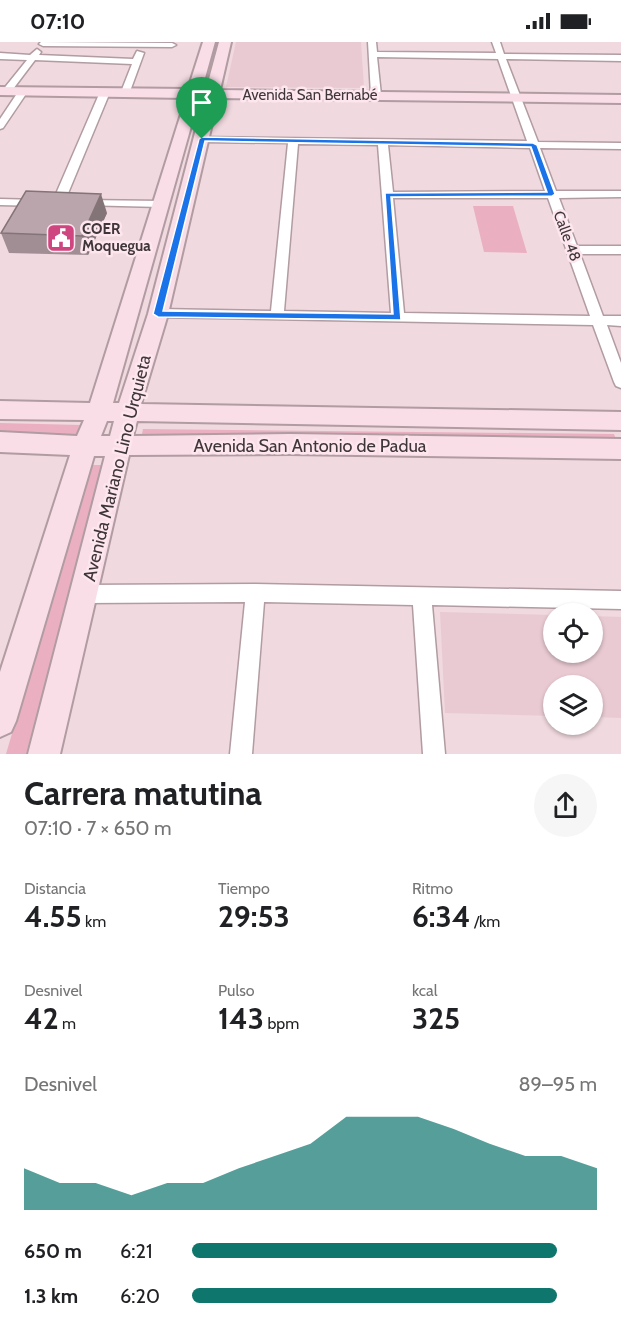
<!DOCTYPE html>
<html lang="es">
<meta charset="utf-8">
<style>
:root{--surface:#fff;--page:#f6f6f6;--text:#202124;--muted:#757577;--accent:#0f766e}
body{margin:0;font-family:Cabin,sans-serif;background:var(--page);color:var(--text);height:100vh;display:flex;flex-direction:column;font-size:22px;white-space:nowrap}
*{box-sizing:border-box;margin:0}
p{font-size:20px;color:var(--muted)}
.icon{flex:none;width:33px;height:33px;fill:none;stroke:currentColor;stroke-width:2;stroke-linecap:round;stroke-linejoin:round}
.map{position:relative;height:712px;overflow:hidden}
.sheet{display:flex;flex-direction:column;background:var(--surface);flex:1}
.sheet>*{flex:none}
.controls{position:absolute;left:543px;top:561px;display:grid;gap:12px}
.controls a{display:grid;place-items:center;width:60px;height:60px;border-radius:50%;background:var(--surface);box-shadow:0 2px 4px #0004;font-size:30px}
.pin{position:absolute;display:grid;place-items:center;width:51px;height:51px;color:#fff;margin:-62px -26px;border-radius:50% 50% 50% 0;rotate:-45deg;box-shadow:0 0 6px #0007}
.pin .icon{rotate:45deg}
.round{display:grid;place-items:center;flex:none;width:63px;height:63px;border-radius:32px;background:var(--page)}
.summary{display:flex;align-items:center;justify-content:space-between;height:102px;padding:0 24px}
h1{font-size:33px;font-weight:800;line-height:45px}
.stats{display:grid;grid-template-columns:repeat(3,1fr);gap:9px;height:102px;padding:6px 24px}
.stats div{display:grid;align-content:center}
.stats b{font-size:30px;font-weight:800}
.stats small{font-size:16px;font-weight:400}
.stats p{font-size:16px}
.chart{height:168px;padding:12px 24px}
.chart p{display:flex;justify-content:space-between}
.chart svg{width:100%;height:108px;margin-top:6px;fill:var(--accent);opacity:.7}
ul{padding:0 24px;list-style:none;font-size:20px}
li{display:grid;grid-template-columns:96px 72px 1fr;align-items:center;height:45px}
li i{height:15px;border-radius:8px;background:var(--accent)}
.status{display:flex;justify-content:space-between;align-items:center;height:42px;padding:0 30px;background:var(--surface);direction:ltr}
.status svg{height:16px;fill:currentColor}
.map>svg:first-child{display:block}
</style>
<div class="status"><b>07:10</b><svg viewBox="0 0 49 12"><path d="M0 12V9h3v3zM5 12V6h3v6zM10 12V3h3v9zM15 12V0h3v12zM26 1h20v11H26zM47 4h2v5h-2z"/></svg></div>
<div class="map">
<svg width="621" height="712" viewBox="0 0 621 712">
<rect width="100%" height="100%" fill="#f0d9df"/>
<path fill="#e9cad3" d="M236,0H361L364,46L226,45Z
M440,570L553,573L554,610H592L593,574L621,575V676L593,675L592,644H554L553,674L445,671Z"/>
<path fill="#eab0c2" d="M473,164H513L527,211L484,210Z
M0,381L81,383L79,397L0,393Z
M143,387L614,392L617,400L141,397Z
M91,423H107L26,712H6Z"/>
<g fill="none" stroke-linecap="round" stroke-linejoin="round">
<g stroke="#b19ca2" stroke-width="3">
<path id="street" d="M41,0L172,1L176,3L172,5L43,4L39,2Z
M368,0H376L377,10L496,11L492,0H500L504,12L621,13V19L506,17L538,100L621,101V107L540,106L556,149H621V155L559,156L577,204H621V212H580L603,274H621V284L607,283L621,321V346L616,344L614,340L593,283L153,275L151,272L158,267L271,269L288,101L202,100L197,97L198,95L527,99L498,17L377,15L381,53L376,56L371,53ZM298,102L378,103L391,271L284,269ZM388,103L530,106L545,149L393,150ZM393,156H548L590,274L404,271Z
M37,7L41,10L39,13L133,17L137,9L144,11L129,52L121,50L132,22L35,18L10,51H4L2,49L27,18L0,17V11L30,13Z
M20,47L28,49L3,86L0,87V77Z
M105,47L110,50L64,161L62,163H54L52,161L100,50Z
M0,157L39,158L45,161L39,164L0,163Z
M84,158L161,159L167,162L161,165L80,163V159Z
M255,542L621,549V567L432,563L445,712H423L413,563L264,560L252,712H230L245,560L85,561L78,558L76,552L78,546L85,543Z"/>
</g>
<g stroke="#b19ca2" stroke-width="4">
<path id="secondary" d="M203,0H215L202,47L206,48L219,0H231L220,48L621,53V61L218,56L168,272L141,362L621,370V388L137,379L133,394L290,392L621,397V417L290,412L129,413L60,712H28L105,414H94L16,679L11,690L0,695V630L70,413L0,410V390L77,394L84,378L0,377V359L90,361L186,56L0,53V45L188,47ZM199,56H204L148,272L119,361H113ZM107,379H114L110,394H101Z"/>
</g>
<use href="#street" fill="#fff" fill-rule="evenodd"/>
<use href="#secondary" fill="#f9dee8" fill-rule="evenodd"/>
</g>
<path fill="#a18e94" d="M107,171L88,213L9,211L1,191Z"/>
<path fill="#837478" d="M101,152L107,171L88,213L82,194Z"/>
<path fill="#bba5ac" stroke="#837478" stroke-width="1.5" d="M26,149L101,152L82,194L1,191Z"/>
<path fill="#1a73e8" stroke="#fff" stroke-width="1.5" fill-rule="evenodd" d="M202,95L533,101L537,103L555,152L552,154L391,155L401,278L158,275L153,272L199,97ZM205,99L531,105L547,150L385,151L393,272L163,269Z"/>
<defs>
<g id="civic-square" transform="scale(1.5)"><rect x="-9" y="-9" width="18" height="18" rx="4" fill="#cf457f" stroke="#fde6ed"/><path d="M-.6-6.5H3V-4.5H.6V-3L4-1V1h2V6H-6V1h2V-1L-.6-3ZM-1.2 2.5V6h2.4V2.5Z" fill="#fff"/></g>
</defs>
<g fill-rule="evenodd">
<use href="#civic-square" x="61" y="196"/>
</g>
<g text-anchor="middle" stroke-width="5" stroke-linejoin="round" paint-order="stroke">
<g font-size="15" fill="#3f3639" stroke="#fde6ed">
<text x="310" y="58">Avenida San Bernabé</text>
<text transform="translate(567 194) rotate(70)" y="5">Calle 48</text>
</g>
<g font-size="15" font-weight="bold" fill="#3f3639" stroke="#fde6ed" text-anchor="start">
<text x="82" y="192">COER<tspan x="82" dy="17">Moquegua</tspan></text>
</g>
<g font-size="18" fill="#3f3639" stroke="#fde6ed">
<text x="310" y="410">Avenida San Antonio de Padua</text>
<text transform="translate(117 426) rotate(-76)" y="6">Avenida Mariano Lino Urquieta</text>
</g>
</g>
</svg>
<div class="controls">
<a><svg class="icon" aria-label="locate" viewBox="0 0 24 24"><circle cx="12" cy="12" r="6"/><path d="M12 2v4M12 18v4M2 12h4M18 12h4"/></svg></a>
<a><svg class="icon" aria-label="layers" viewBox="0 0 24 24"><path d="M12 4l9 5-9 5-9-5zM3 14l9 5 9-5"/></svg></a>
</div>
<div class="pin" style="left:202px;top:97px;background:#1e9e55"><svg class="icon" aria-label="arrive" viewBox="0 0 24 24"><path d="M6 21V4h12l-3 4 3 4H6"/></svg></div>
</div>
<section class="sheet">
<div class="summary"><div><h1>Carrera matutina</h1><p>07:10 · 7 × 650 m</p></div><a class="round"><svg class="icon" aria-label="share" viewBox="0 0 24 24"><path d="M12 15V3M7 8l5-5 5 5M5 13v7h14v-7"/></svg></a></div>
<div class="stats">
<div><p>Distancia</p><b>4.55<small> km</small></b></div>
<div><p>Tiempo</p><b>29:53</b></div>
<div><p>Ritmo</p><b>6:34<small> /km</small></b></div>
</div>
<div class="stats">
<div><p>Desnivel</p><b>42<small> m</small></b></div>
<div><p>Pulso</p><b>143<small> bpm</small></b></div>
<div><p>kcal</p><b>325</b></div>
</div>
<div class="chart"><p><span>Desnivel</span>89–95 m</p>
<svg viewBox="0 0 160 44" preserveAspectRatio="none"><path d="M0 44V27L10 33L20 33L30 38L40 33L50 33L60 27L70 22L80 17L90 6L100 6L110 6L120 11L130 17L140 22L150 22L160 27V44z"/></svg>
</div>
<ul>
<li><b>650 m</b>6:21<i style="width:90%"></i></li>
<li><b>1.3 km</b>6:20<i style="width:90%"></i></li>
</ul>
</section>
